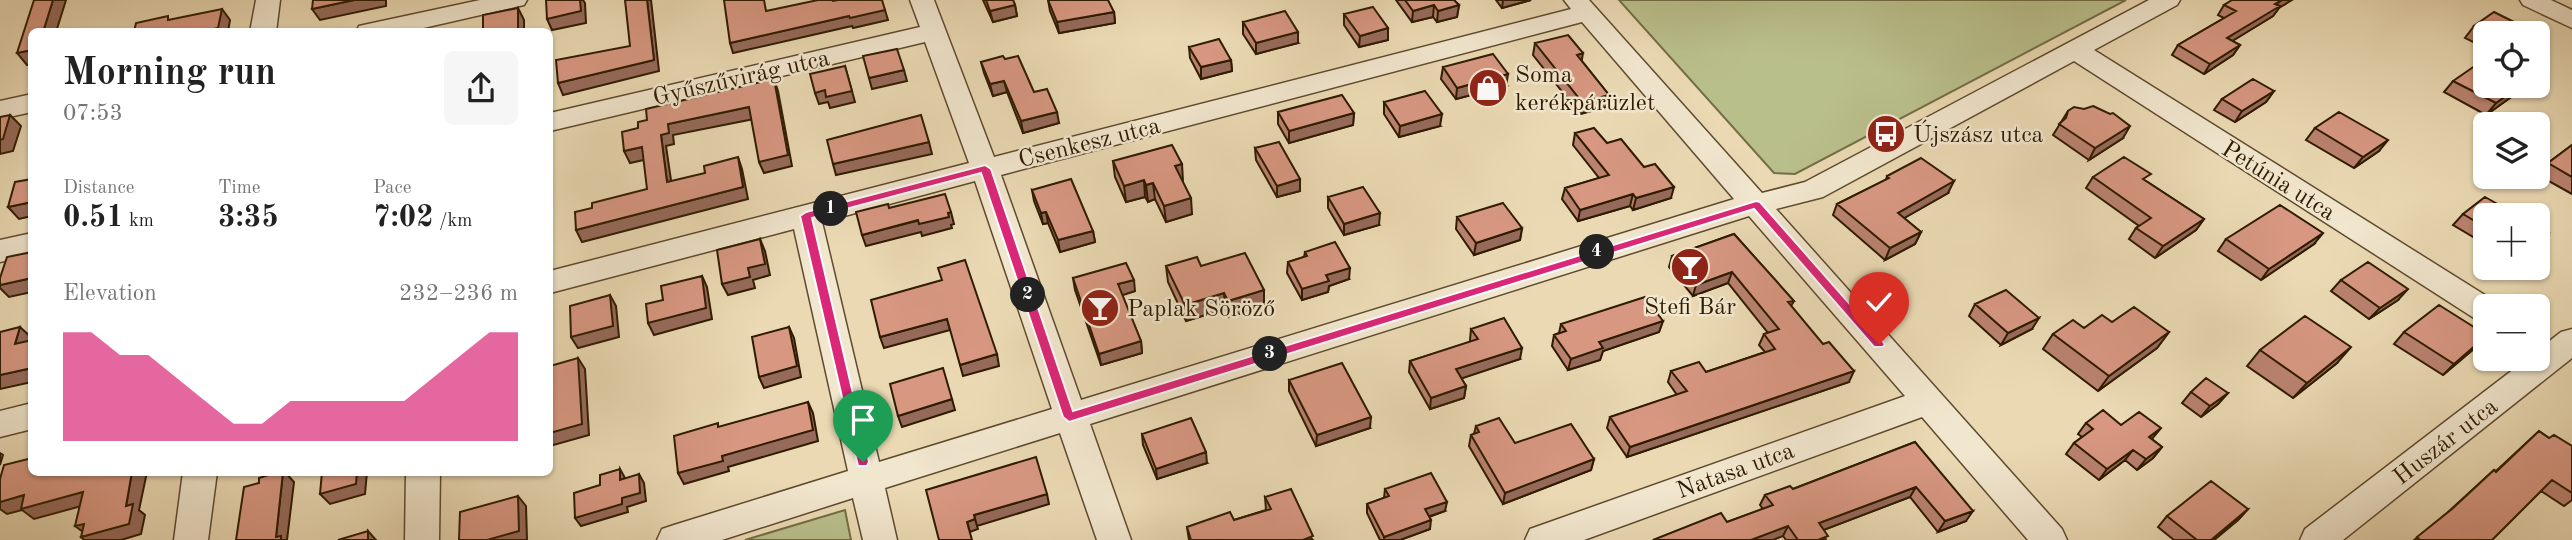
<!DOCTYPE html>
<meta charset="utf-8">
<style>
:root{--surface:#fff;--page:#f6f6f6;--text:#222;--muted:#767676;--accent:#db2777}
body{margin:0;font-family:"Old Standard TT",serif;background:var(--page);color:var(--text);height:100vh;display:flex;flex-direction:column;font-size:26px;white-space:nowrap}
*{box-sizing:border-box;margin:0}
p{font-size:23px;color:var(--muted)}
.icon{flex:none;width:38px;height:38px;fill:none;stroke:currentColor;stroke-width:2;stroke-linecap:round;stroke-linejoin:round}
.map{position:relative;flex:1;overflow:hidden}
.sheet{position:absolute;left:28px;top:28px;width:525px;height:448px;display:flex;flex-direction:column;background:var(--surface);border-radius:10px;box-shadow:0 2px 5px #0004}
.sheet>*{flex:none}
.tools{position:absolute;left:2473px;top:21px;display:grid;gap:14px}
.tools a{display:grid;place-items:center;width:77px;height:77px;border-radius:10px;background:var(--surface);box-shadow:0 2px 5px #0004;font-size:35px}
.pin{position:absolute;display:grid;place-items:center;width:60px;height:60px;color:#fff;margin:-72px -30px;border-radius:50% 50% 50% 0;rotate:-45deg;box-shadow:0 0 7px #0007}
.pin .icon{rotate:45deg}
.km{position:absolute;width:35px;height:35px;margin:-18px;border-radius:50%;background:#222;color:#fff;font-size:19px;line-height:35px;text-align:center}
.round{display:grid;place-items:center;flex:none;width:74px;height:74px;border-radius:10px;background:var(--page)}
.overview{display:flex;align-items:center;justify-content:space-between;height:119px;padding:0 35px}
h1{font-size:38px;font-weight:700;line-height:52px}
.stats{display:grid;grid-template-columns:repeat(3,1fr);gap:10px;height:119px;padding:7px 35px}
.stats div{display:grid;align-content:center}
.stats b{font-size:30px;font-weight:700}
.stats small{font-size:19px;font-weight:400}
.stats p{font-size:19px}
.chart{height:196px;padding:14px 35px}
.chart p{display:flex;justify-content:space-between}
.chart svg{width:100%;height:126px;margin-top:7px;fill:var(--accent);opacity:.7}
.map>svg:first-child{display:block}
</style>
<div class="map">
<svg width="2572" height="540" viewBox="0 0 2572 540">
<rect width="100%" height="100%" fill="#ead9b3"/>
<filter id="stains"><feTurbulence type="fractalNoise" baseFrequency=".00286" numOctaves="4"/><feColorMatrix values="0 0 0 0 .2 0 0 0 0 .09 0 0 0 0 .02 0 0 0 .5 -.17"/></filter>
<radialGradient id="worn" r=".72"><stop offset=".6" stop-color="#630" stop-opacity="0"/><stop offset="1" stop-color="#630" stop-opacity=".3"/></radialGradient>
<path fill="#b9bf8b" stroke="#746d46" stroke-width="2" d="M1619,0H2126L1795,174L1774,173Z
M845,510L851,540H745Z"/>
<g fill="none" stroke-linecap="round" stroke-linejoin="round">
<g stroke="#5e4a2d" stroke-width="3">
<path id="minor" d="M256,0H280L276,32H250Z
M480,0H527L524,5L406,32H356L359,26L368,24Z
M910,0H934L994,157L1571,9L1564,0H1589L1762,193L1805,182L2149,0H2180L2177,5L2094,50L2496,302L2498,306H2485V322L2474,318L2074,61L1823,197L1776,209L2062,529L2067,540H2028L1922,417L1584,540H1525L1530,529L1905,396L1749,216L1090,424L1131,540H1097L1060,433L885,488L897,540H863L853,498L722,540H657L662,529L674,525L848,471L794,229L550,293V271L969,163L925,42L550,131V113L920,27ZM1582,22L1734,199L1081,400L1001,175ZM975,181L1052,409L879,462L822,222Z
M2520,0H2551L2572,10V28L2523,5Z
M32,94V112L0,119V101Z
M32,233V255L0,262V240Z
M2572,329V358L2343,540H2300L2305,529L2527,359H2538V350L2561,332Z
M32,403V429L0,437V411Z
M183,472H217L208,540H174Z
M406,472H440L439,540H405Z"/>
</g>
<use href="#minor" fill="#f1e6ce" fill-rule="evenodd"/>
</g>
<path fill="#b9826f" stroke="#2f1b00" stroke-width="2" d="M983,0H1013L1015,5L1017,16L993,22Z
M1048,0L1114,12L1115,23L1059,33L1050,11Z
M1396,0H1454L1459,5L1457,17L1437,22L1433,17L1412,22Z
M1496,0H1531L1502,8Z
M2224,5L2279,8L2273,16L2232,41L2240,45L2233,55L2204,74L2172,55L2178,45L2224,18L2218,15Z
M1344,14L1388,28V40L1359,47L1344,25Z
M1243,22L1298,43L1256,54L1243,34Z
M2474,26L2536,33H2485V48L2465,38Z
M1535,43L1582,61L1609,95L1606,107L1580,114L1533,55Z
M1189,47L1231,60L1232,71L1201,79L1190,58Z
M1005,59L1034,92L1059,123L1023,133L1007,92L993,96L984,73L981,62Z
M1443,67L1506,86L1456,99L1441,79Z
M2453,81L2514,95L2486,115L2444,92Z
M2274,91L2266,102L2235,122L2214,110L2222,99Z
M1384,102L1440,126L1399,137L1384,114Z
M2068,111L2123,138L2089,160L2053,135Z
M1278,112L1354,113L1353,125L1289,143L1278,124Z
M2315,128L2379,151L2354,168L2306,140Z
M1575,133L1607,143L1644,167L1671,198L1633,210L1630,206L1578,221L1562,199L1565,188L1599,178L1573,145Z
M2572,145V194L2538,175L2548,163Z
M1255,148L1300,179V191L1277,197L1256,160Z
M1113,161L1182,164V181L1192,214L1166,222L1155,199L1148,202L1145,197L1126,202L1115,177Z
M1887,176L1948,193L1904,218L1921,232L1915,244L1885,260L1833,215L1837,204L1886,180Z
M2093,177L2146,181L2204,219L2196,230L2155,258L2129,239L2136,228L2139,226L2086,188Z
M1032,190L1093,231L1095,242L1060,252L1048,223L1043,224L1034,201Z
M1328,197L1379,225L1344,235L1328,208Z
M2463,214L2485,215V244L2453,225Z
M1457,217L1522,228L1520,240L1474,255L1456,229Z
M1734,234L1794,301L1791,306L1849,382L1627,457L1607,428L1610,417L1677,395L1668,382L1671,371L1706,372L1765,352L1759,345L1764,334L1768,333L1728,283L1693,296L1669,267L1672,256Z
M2226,239L2314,244L2261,280L2218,251Z
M1305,252L1349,279L1329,286L1328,292L1302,300L1287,273L1288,262L1304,257Z
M1166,266H1201L1264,306L1229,317L1225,309L1186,321L1168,282Z
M1073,278L1135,291L1122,295L1141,341L1142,353L1101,365L1075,290Z
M2341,280L2398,300L2369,319L2331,291Z
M1975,304L2032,329L2001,345L1969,316Z
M1663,321L1659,332L1603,351L1600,360L1568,370L1552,346L1554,335L1559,333L1561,324Z
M2112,322L2169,332L2157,348L2098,391L2043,349L2053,334Z
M1471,329L1520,359L1461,378L1466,386L1464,398L1430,409L1409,372L1410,361L1471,342L1470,340Z
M2404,332L2476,347L2443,375L2394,344Z
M2260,350L2337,363L2293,398L2247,366Z
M1289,380L1370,428L1316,446L1289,391Z
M2191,392L2228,393L2218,404L2201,417L2182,403Z
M2086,423L2121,425L2152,439L2162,447L2153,458L2137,470L2125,460L2099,480L2066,454L2074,443L2082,437L2078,434Z
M1476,426L1515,443L1594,459L1591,470L1503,504L1469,446L1471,435L1474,434Z
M2539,431L2549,438L2572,446V500L2564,506L2541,491L2492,540H2414L2447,513L2494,470L2496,471Z
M1142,434L1207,463L1157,479L1143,445Z
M1915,442L1966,521L1938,532L1910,497L1823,530L1826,540H1786L1783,536L1727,522L1763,509L1760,505L1765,495L1793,489Z
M1385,489L1445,511L1429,517L1430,529L1400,540H1380L1367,513V504L1384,498Z
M1265,497L1313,540H1189L1187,527L1234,520L1266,510Z
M2248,509L2238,520L2214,540H2174L2158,527L2167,516Z"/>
<path fill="#966a5a" stroke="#2f1b00" stroke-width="2" d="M53,0H66L56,32H43Z
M354,0H386V6L320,20L312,9Z
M580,0H583L585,3L586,23L552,30L547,19Z
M647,0H651L659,71L563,95L558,83L654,60Z
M1503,0H1531L1502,8Z
M2282,0H2292L2279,8L2273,16L2221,48L2227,38Z
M1015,5L1017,16L993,22L990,11Z
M1434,5L1433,17L1412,22L1413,11Z
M1459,5L1457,17L1437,22L1438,11Z
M518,8L524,20V32H508Z
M222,9L230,20L228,32H201Z
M885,10L888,20L853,28L852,26L733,53L730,43L849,16Z
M1114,12L1115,23L1059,33L1057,22Z
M1388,28V40L1359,47L1360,36Z
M1298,32V43L1256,54V43Z
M2240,45L2233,55L2204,74L2210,64Z
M32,50V63L27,65L17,53Z
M1583,53L1581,65L1577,55Z
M1231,60L1232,71L1201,79V67Z
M845,66L855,102L830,108L828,102L819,104L815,93Z
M904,70L907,81L872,89L869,78Z
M1508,74L1506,86L1456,99L1457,88Z
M774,79L778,91L792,166L764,173L759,162Z
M1004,81L1007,92L993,96L990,84Z
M2520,86H2522L2514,95L2486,115L2496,103Z
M2274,91L2266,102L2235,122L2242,111Z
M1609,95L1606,107L1580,114L1582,102Z
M749,107L754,119L673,135L674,144L666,146L673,194L667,182L661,135L668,124Z
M1057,112L1059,123L1023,133L1021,121Z
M1354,113L1353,125L1289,143V131Z
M1442,114L1440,126L1399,137L1400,126Z
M10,115L21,126L13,151L0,154V140Z
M2130,126L2123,138L2089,160L2095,148Z
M2388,140L2379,151L2354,168L2363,157Z
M929,142L932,154L836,175L833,164Z
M642,147L648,159L630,163L624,151Z
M738,157L742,169L748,199L582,242L576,230L743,187Z
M1182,164L1183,181L1176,182L1175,166Z
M1300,179V191L1277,197V186Z
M1144,180L1145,197L1126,202L1124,186Z
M1954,181L1948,193L1892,225L1898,213Z
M1153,183L1155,199L1148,202L1146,185Z
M1674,187L1671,198L1633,210L1636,198Z
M1633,194L1630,206L1578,221L1580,210Z
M1191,198L1192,214L1166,222L1164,206Z
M32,202V216L19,219L8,207Z
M951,212L954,224L951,225L952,228L922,236L921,232L866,246L862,235Z
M1046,212L1048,223L1043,224L1041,213Z
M1380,213L1379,225L1344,235V224Z
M2204,219L2196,230L2155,258L2163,246Z
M1522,228L1520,240L1474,255L1476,243Z
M1093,231L1095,242L1060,252L1058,240Z
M1921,232L1915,244L1885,260L1890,248Z
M2323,233L2314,244L2261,280L2269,269Z
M760,239L765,251L770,275L753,280L755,288L728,295L722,284L748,268Z
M1350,268L1349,279L1329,286L1328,292L1302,300V289L1326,275Z
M1732,272L1728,283L1693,296L1696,285Z
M702,276L707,287L712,319L654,335L648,323Z
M32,278V292L9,297L0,288V285Z
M1134,280L1135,291L1120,296L1118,284Z
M2408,289L2398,300L2369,319L2380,308Z
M1264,290V306L1229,317L1228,301Z
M1224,293L1225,309L1186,321L1185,305Z
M610,295L616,306L619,337L578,348L571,337Z
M2039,318L2032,329L2001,345L2008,333Z
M947,319L950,330L884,348L880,337Z
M1663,321L1659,332L1603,351L1600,360L1568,370L1571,359L1599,342Z
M20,327L32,338L27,355L15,344Z
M789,327L794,338L801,377L764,388L759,377Z
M2169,332L2157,348L2098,391L2109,376Z
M2485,337L2476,347L2443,375L2454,364Z
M1141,341L1142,353L1101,365L1099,354Z
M2351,347L2337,363L2293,398L2307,383Z
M1522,348L1520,359L1454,381L1456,369Z
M997,354L999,366L963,376L960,365Z
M578,358L585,369L589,435L550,446V433Z
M32,368V382L0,389V375Z
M1854,371L1849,382L1627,457L1630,447Z
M1466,386L1464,398L1430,409L1431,398Z
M2228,393L2218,404L2201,417L2210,406Z
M952,399L955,410L902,427L898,416Z
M808,402L813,413L818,441L728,467L729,471L684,484L678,473L722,456Z
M1371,417L1370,428L1316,446L1317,435Z
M2161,428L2152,439L2149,437Z
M2162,447L2153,458L2137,470L2146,459Z
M2133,450L2125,460L2099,480L2107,469Z
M1206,452L1207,463L1157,479L1156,469Z
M0,453L3,455L0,465Z
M1594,459L1591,470L1503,504L1505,493Z
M620,469L625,478L620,480Z
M132,472H147L139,510L145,515L141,534L121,540H84L81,537L87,535L75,526L126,506Z
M283,472H285L294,482L287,540H279L276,537Z
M357,472H367L365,494L330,504L320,494Z
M639,474L644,483L646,501L627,507L628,512L581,526L575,518L622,498Z
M1916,487L1910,497L1813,534L1819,523Z
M83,492L96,502L34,519L22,510L7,514L0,509V502L24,495Z
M1047,494L1049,504L977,526L974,515Z
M518,496L526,506L527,540H487Z
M1447,502L1445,511L1424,518L1425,509Z
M2248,509L2238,520L2214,540H2211Z
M1973,511L1966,521L1938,532L1945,521Z
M975,519L978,529L970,532L967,522Z
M1431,520L1430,529L1400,540H1384V537Z
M1788,526L1783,536L1773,540H1751Z
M368,531L376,540H368Z"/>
<path fill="#d79781" stroke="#2f1b00" stroke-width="2" d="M34,0H53L43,32H32V50L17,53Z
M313,0H354L312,9Z
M546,0H580L581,11L547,19Z
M625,0H647L654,60L558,83L556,60L630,46Z
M724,0H764L766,11L818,0H832L833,1L838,0H882L885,10L850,18L849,16L730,43Z
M986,0H1013L1015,5L990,11Z
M1048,0H1108L1114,12L1057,22Z
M1405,0H1454L1459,5L1438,11L1434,5L1413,11Z
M2232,0H2282L2275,4L2280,6L2227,38L2240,45L2210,64L2178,45L2236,11L2224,5Z
M1373,7L1388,28L1360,36L1344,14Z
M518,8V29L508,32H483V15Z
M222,9L218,28L201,32H134L136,23L168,16V20Z
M1285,11L1298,32L1256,43L1243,22Z
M2494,12L2536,33H2487L2474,26Z
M1568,35L1583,53L1577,55L1609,95L1582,102L1535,43Z
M1219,39L1231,60L1201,67L1189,47Z
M897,49L904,70L869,78L863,56Z
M1493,54L1508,74L1457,88L1443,67Z
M1003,56L1005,59L1018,56L1034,92L1047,89L1057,112L1021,121L1004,81L990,84L981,62Z
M2485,59V86H2520L2496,103L2453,81Z
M845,66L852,91L826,97L825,90L815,93L810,74Z
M774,79L788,155L759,162L749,107L668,124L669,133L661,135L667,182L705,173L704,166L738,157L743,187L576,230L575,212L592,208V203L647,189L642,147L624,151L622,132L638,128V122L647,120L646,109Z
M2253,79L2274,91L2242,111L2222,99Z
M1425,91L1442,114L1400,126L1384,102Z
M1342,95L1354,113L1289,131L1278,112Z
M2093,106L2110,114L2113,113L2130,126L2095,148L2059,124L2066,118L2068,111L2074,107L2084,109Z
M2339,112L2388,140L2363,157L2315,128Z
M10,115L3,139L0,140V117Z
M921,115L929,142L833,164L827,140Z
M1594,128L1607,143L1621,139L1644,167L1655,164L1674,187L1636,198L1633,194L1580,210L1565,188L1609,175L1575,133Z
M1279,142L1300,179L1277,186L1255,148Z
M1172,145L1182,164L1175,166L1191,198L1164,206L1153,183L1146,185L1144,180L1124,186L1113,161Z
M2572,145V177L2548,163Z
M2124,157L2151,174L2143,179L2204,219L2163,246L2136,228L2151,218L2093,177Z
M1921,158L1954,181L1898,213L1921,232L1890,248L1837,204L1889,178L1887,176Z
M32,179V202L8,207L15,182Z
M1071,179L1093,231L1058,240L1046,212L1041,213L1032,190Z
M1363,187L1380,213L1344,224L1328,197Z
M945,194L951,212L948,213L949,217L919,224L918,220L862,235L856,212L888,204L889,208Z
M2485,197L2517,215H2485V227L2463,214Z
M1503,203L1522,228L1476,243L1457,217Z
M2280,205L2323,233L2269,269L2226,239Z
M2538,227L2549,233L2538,243Z
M1734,234L1794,301L1788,302L1823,344L1829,342L1854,371L1630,447L1610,417L1687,391L1671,371L1699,362L1706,372L1775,349L1764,334L1779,329L1732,272L1696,285L1672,256Z
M760,239L765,264L748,268L750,277L722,284L717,250Z
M1335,242L1350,268L1326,275L1329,281L1302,289L1288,262L1307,256L1305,252Z
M32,252V278L0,285V278L7,257Z
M1245,253L1264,290L1228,301L1224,293L1185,305L1166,266L1197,257L1201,266Z
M965,260L997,354L960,365L947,319L880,337L871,300L942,280L938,268Z
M2368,262L2408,289L2380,308L2341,280Z
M1126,263L1134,280L1118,284L1141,341L1099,354L1073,278Z
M702,276L706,308L648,323L646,304L663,300L661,286Z
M2006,290L2039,318L2008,333L1975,304Z
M610,295L613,326L571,337L570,306Z
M1645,297L1663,321L1599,342L1603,348L1571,359L1554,335L1566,331L1561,324Z
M2439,305L2485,334V337L2454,364L2404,332Z
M2134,307L2169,332L2109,376L2053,334L2073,320L2084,328L2102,315L2112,322Z
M2305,316L2351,347L2307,383L2260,350Z
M1504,318L1522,348L1456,369L1466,386L1431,398L1410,361L1478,339L1471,329Z
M20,327L15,344L32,340V368L0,375V332Z
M789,327L797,366L759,377L752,337Z
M578,358L582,424L550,433V366Z
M1342,363L1371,417L1317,435L1289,380Z
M943,368L952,399L898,416L890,384Z
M2206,378L2228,393L2210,406L2191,392Z
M808,402L813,430L722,456L723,461L678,473L674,436L718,423V427Z
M2103,410L2121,425L2139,412L2161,428L2149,437L2162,447L2146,459L2133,450L2107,469L2074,443L2093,429L2086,423Z
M1191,418L1206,452L1156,469L1142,434Z
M1499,418L1515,443L1571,424L1594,459L1505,493L1471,435L1479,432L1476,426Z
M2539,431L2549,438L2554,435L2572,446V493L2552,480L2492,540H2420L2417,537L2452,509L2494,470L2496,472Z
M1915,442L1973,511L1945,521L1916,487L1819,523L1828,536L1818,540H1798L1788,526L1751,540H1653L1721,513L1727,522L1773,505L1765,495L1790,486L1793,489Z
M1036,457L1047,494L974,515L975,519L967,522L972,540H939L926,490Z
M32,458V472H132L126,506L133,504L129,524L81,537L84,524L75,526L83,492L21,509L24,495L0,502V479L4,465Z
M620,469V480L639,474L640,493L622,498V504L575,518L574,493L600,485V475Z
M278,472H283L276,537L281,536V540H236L244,487L259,483V478Z
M322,472H357L356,484L320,494Z
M1431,473L1447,502L1425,509L1431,520L1384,537L1367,504L1389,496L1385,489Z
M2211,481L2248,509L2211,540H2197L2167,516Z
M1291,489L1313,536L1303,540H1190H1191L1187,527L1230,512L1234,520L1271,509L1265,497Z
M518,496L519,531L487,540H459L460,512Z
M368,531V540H338Z"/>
<path fill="#db2777" stroke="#fff" stroke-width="2" d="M985,165L991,169L1073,411L1756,201L1760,202L1885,344L1883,347H1874L1754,209L1069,422L1063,417L981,173L812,218L869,462L867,466H858L800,216L806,212Z"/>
<defs>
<g id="shop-disc" transform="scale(2.0125)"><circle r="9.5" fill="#8f2418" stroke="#f1e6ce"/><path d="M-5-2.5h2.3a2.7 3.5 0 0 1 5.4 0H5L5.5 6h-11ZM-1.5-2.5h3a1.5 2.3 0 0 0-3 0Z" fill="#fff"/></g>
<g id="bus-disc" transform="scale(2.0125)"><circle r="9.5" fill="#8f2418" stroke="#f1e6ce"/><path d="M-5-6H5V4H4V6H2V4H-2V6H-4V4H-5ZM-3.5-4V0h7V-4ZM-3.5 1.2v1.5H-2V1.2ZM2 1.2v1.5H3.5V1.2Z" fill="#fff"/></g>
<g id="bar-disc" transform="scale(2.0125)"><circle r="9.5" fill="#8f2418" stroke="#f1e6ce"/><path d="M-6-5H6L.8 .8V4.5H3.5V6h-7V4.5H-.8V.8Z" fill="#fff"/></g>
</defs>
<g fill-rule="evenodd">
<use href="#shop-disc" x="1488" y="88"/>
<use href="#bus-disc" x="1886" y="134"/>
<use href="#bar-disc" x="1690" y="267"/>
<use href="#bar-disc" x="1100" y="308"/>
</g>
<g text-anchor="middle" stroke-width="5" stroke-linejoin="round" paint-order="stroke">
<g font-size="24" fill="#2f1b00" stroke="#f1e6ce" text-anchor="start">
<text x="1515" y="82">Soma<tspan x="1515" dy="28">kerékpárüzlet</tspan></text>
<text x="1913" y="142">Újszász utca</text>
<text x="1690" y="314" text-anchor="middle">Stefi Bár</text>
<text x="1127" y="316">Paplak Söröző</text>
</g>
<g font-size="24" fill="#2f1b00" stroke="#f1e6ce">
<text transform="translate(741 77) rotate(-13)" y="8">Gyűszűvirág utca</text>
<text transform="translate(1089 142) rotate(-14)" y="8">Csenkesz utca</text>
<text transform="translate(2279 180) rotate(32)" y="8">Petúnia utca</text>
<text transform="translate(2445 441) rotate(-38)" y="8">Huszár utca</text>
<text transform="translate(1735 470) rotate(-20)" y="8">Natasa utca</text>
</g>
</g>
<rect width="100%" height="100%" filter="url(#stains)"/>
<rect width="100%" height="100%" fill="url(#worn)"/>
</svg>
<div class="tools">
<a><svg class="icon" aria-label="locate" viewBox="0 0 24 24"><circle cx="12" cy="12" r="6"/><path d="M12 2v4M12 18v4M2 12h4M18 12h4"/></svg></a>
<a><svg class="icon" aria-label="layers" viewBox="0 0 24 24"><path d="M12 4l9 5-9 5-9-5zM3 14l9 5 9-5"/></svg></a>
<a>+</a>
<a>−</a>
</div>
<div class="pin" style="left:863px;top:462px;background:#1e9e55"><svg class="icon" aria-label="arrive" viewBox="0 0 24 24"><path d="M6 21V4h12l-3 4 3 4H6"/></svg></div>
<div class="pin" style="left:1879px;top:344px;background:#d93025"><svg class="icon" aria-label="check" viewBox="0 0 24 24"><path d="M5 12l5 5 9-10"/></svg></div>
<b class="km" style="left:831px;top:209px">1</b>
<b class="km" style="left:1028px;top:295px">2</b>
<b class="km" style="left:1270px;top:354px">3</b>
<b class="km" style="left:1597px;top:252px">4</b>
<section class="sheet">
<div class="overview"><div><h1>Morning run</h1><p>07:53</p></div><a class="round"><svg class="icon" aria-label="share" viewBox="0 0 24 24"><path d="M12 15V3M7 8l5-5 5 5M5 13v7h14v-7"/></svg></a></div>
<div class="stats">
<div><p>Distance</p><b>0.51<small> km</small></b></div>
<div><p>Time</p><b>3:35</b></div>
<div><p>Pace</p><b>7:02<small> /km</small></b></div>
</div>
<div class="chart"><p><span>Elevation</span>232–236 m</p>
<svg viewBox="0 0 160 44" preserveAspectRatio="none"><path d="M0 44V6L10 6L20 14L30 14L40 22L50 30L60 38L70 38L80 30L90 30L100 30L110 30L120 30L130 22L140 14L150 6L160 6V44z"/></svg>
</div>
</section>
</div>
